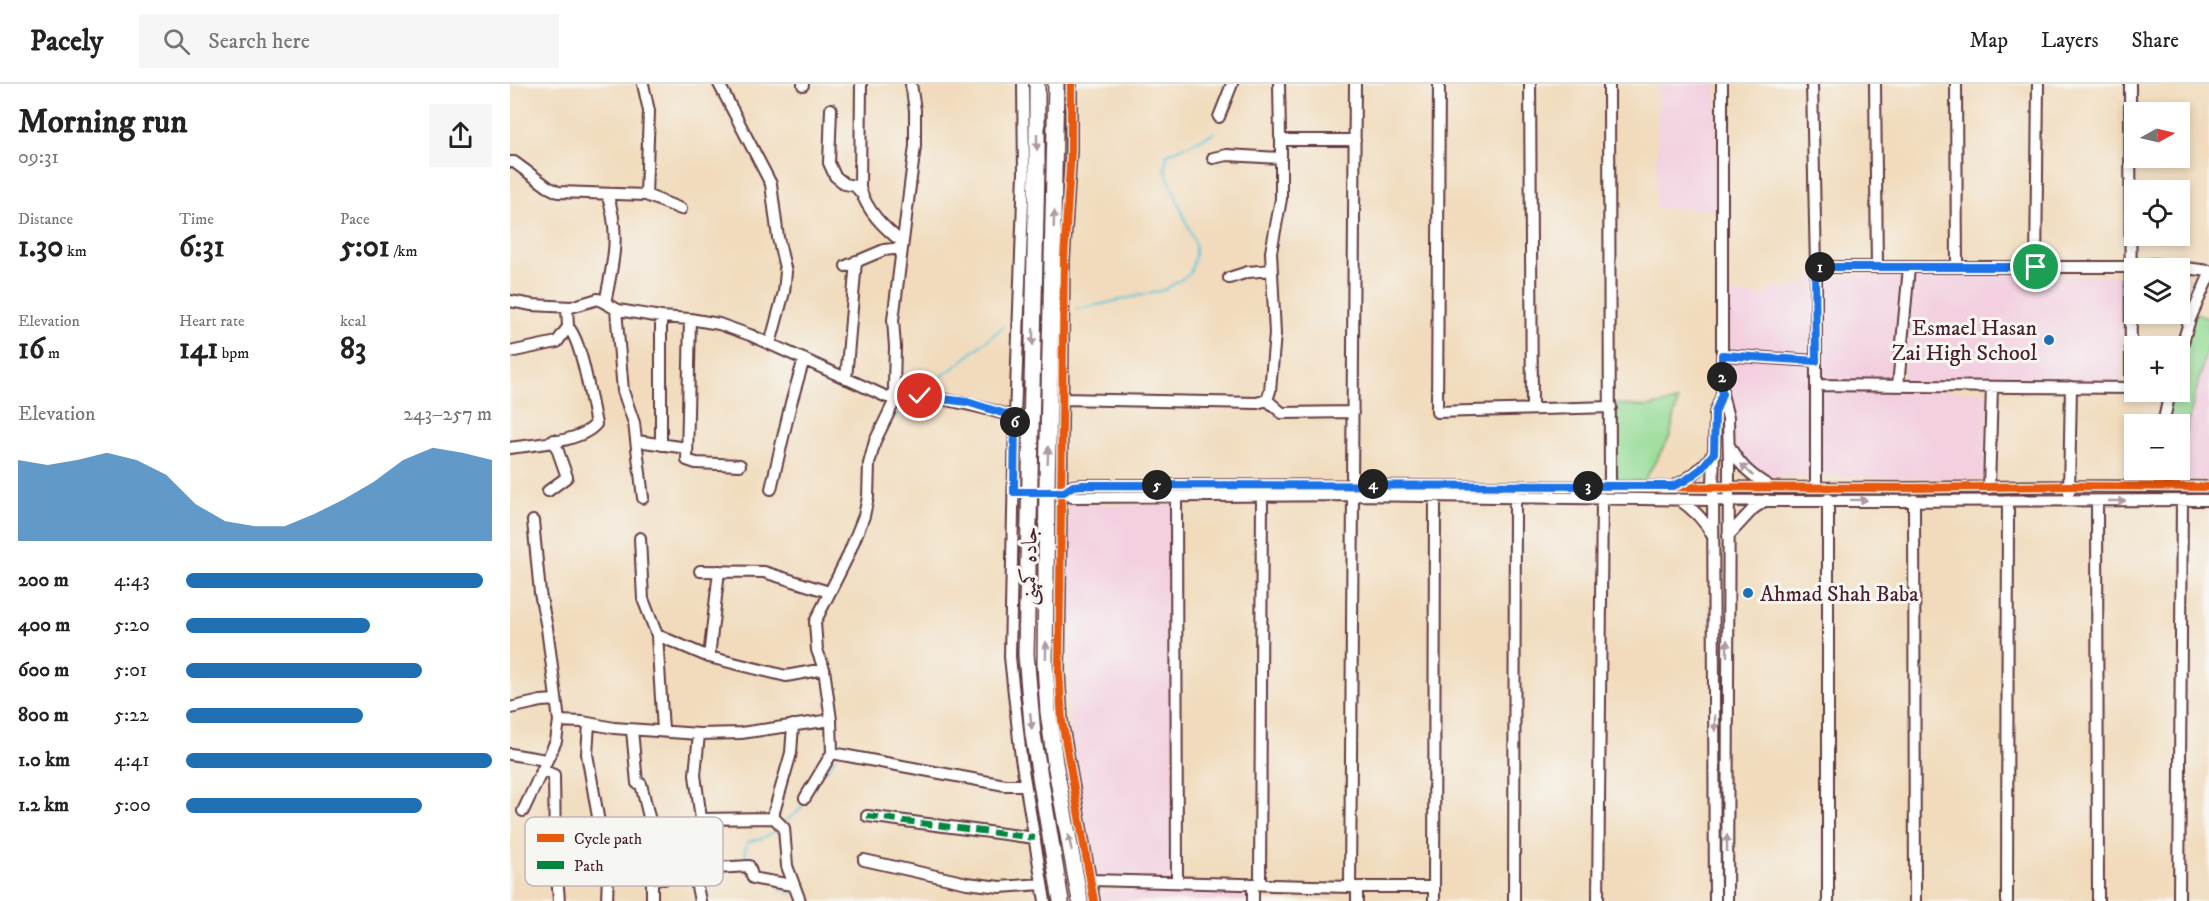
<!DOCTYPE html>
<meta charset="utf-8">
<style>
:root{--surface:#fff;--page:#f6f6f6;--text:#222;--muted:#767676;--line:#e0e0e0;--accent:#1f6fb2}
body{margin:0;font-family:"IM FELL DW Pica",Amiri,serif;background:var(--page);color:var(--text);height:100vh;display:flex;flex-direction:column;font-size:22px;white-space:nowrap}
*{box-sizing:border-box;margin:0}
p{font-size:20px;color:var(--muted)}
.icon{flex:none;width:33px;height:33px;fill:none;stroke:currentColor;stroke-width:2;stroke-linecap:round;stroke-linejoin:round}
.map{position:relative;flex:1;overflow:hidden}
.panel{display:flex;flex-direction:column;background:var(--surface);width:510px}
.panel>*{flex:none}
.needle{width:39px;rotate:82deg}
.fabs{position:absolute;left:1614px;top:18px;display:grid;gap:12px}
.fabs a{display:grid;place-items:center;width:66px;height:66px;border-radius:0px;background:var(--surface);box-shadow:0 3px 9px #0003;font-size:30px}
.pin{position:absolute;display:grid;place-items:center;width:51px;height:51px;color:#fff;margin:-26px;border:3px solid #fff;border-radius:50%;box-shadow:0 2px 6px #0007}
.km{position:absolute;width:30px;height:30px;margin:-15px;border-radius:50%;background:#222;color:#fff;font-size:16px;line-height:30px;text-align:center}
.round{display:grid;place-items:center;flex:none;width:63px;height:63px;border-radius:0px;background:var(--page)}
.headline{display:flex;align-items:center;justify-content:space-between;height:102px;padding:0 18px}
h1{font-size:33px;font-weight:700;line-height:45px}
.metrics{display:grid;grid-template-columns:repeat(3,1fr);gap:9px;height:102px;padding:6px 18px}
.metrics div{display:grid;align-content:center}
.metrics b{font-size:30px;font-weight:700}
.metrics small{font-size:16px;font-weight:400}
.metrics p{font-size:16px}
.chart{height:168px;padding:12px 18px}
.chart p{display:flex;justify-content:space-between}
.chart svg{width:100%;height:108px;margin-top:6px;fill:var(--accent);opacity:.7}
ul{padding:0 18px;list-style:none;font-size:20px}
li{display:grid;grid-template-columns:96px 72px 1fr;align-items:center;height:45px}
li i{height:15px;border-radius:8px;background:var(--accent)}
header{display:flex;align-items:center;gap:36px;box-sizing:border-box;height:84px;padding:0 30px;background:var(--surface);border-bottom:2px solid var(--line)}
header strong{font-size:28px}
nav{display:flex;gap:33px;margin-inline-start:auto;font-size:21px}
.search{width:420px;height:54px;background:var(--page);display:flex;align-items:center;gap:15px;box-sizing:border-box;padding:0 21px;border-radius:0px;color:var(--muted);font-size:22px}
main{display:flex;flex:1;min-height:0}
.map>svg:first-child{display:block}
</style>
<header>
<strong>Pacely</strong>
<div class="search"><svg class="icon" aria-label="search" viewBox="0 0 24 24"><circle cx="10" cy="10" r="6"/><path d="M15 15l6 6"/></svg>Search here</div>
<nav><a>Map</a><a>Layers</a><a>Share</a></nav>
</header>
<main>
<section class="panel">
<div class="headline"><div><h1>Morning run</h1><p>09:31</p></div><a class="round"><svg class="icon" aria-label="share" viewBox="0 0 24 24"><path d="M12 15V3M7 8l5-5 5 5M5 13v7h14v-7"/></svg></a></div>
<div class="metrics">
<div><p>Distance</p><b>1.30<small> km</small></b></div>
<div><p>Time</p><b>6:31</b></div>
<div><p>Pace</p><b>5:01<small> /km</small></b></div>
</div>
<div class="metrics">
<div><p>Elevation</p><b>16<small> m</small></b></div>
<div><p>Heart rate</p><b>141<small> bpm</small></b></div>
<div><p>kcal</p><b>83</b></div>
</div>
<div class="chart"><p><span>Elevation</span>243–257 m</p>
<svg viewBox="0 0 160 44" preserveAspectRatio="none"><path d="M0 44V11L10 13L20 11L30 8L40 11L50 17L60 29L70 36L80 38L90 38L100 33L110 27L120 20L130 11L140 6L150 8L160 11V44z"/></svg>
</div>
<ul>
<li><b>200 m</b>4:43<i style="width:97%"></i></li>
<li><b>400 m</b>5:20<i style="width:60%"></i></li>
<li><b>600 m</b>5:01<i style="width:77%"></i></li>
<li><b>800 m</b>5:22<i style="width:58%"></i></li>
<li><b>1.0 km</b>4:41<i style="width:100%"></i></li>
<li><b>1.2 km</b>5:00<i style="width:77%"></i></li>
</ul>
</section>
<div class="map">
<svg width="1699" height="817" viewBox="0 0 1699 817">
<rect width="100%" height="100%" fill="#f6f6f2"/>
<filter id="ink" filterUnits="userSpaceOnUse"><feTurbulence type="fractalNoise" baseFrequency=".0167" numOctaves="2"/><feDisplacementMap in="SourceGraphic" scale="12" xChannelSelector="R" yChannelSelector="G"/><feConvolveMatrix kernelMatrix="1 2 1 2 8 2 1 2 1" color-interpolation-filters="sRGB"/></filter>
<filter id="wash" filterUnits="userSpaceOnUse"><feTurbulence type="fractalNoise" baseFrequency=".008" numOctaves="4" result="noise"/><feDisplacementMap in="SourceGraphic" scale="24" xChannelSelector="R" yChannelSelector="G"/><feGaussianBlur stdDeviation="1.35" result="paint"/><feColorMatrix in="noise" values="0 0 0 0 0 0 0 0 0 0 0 0 0 0 0 0 0 1.4 0 .05"/><feComposite in="paint" operator="in"/></filter>
<g filter="url(#wash)">
<rect width="100%" height="100%" fill="#f1dbbc"/>
<path fill="#f3cfe0" d="M1148,0H1206V125L1146,124Z
M1393,190L1394,214L1385,308L1478,307L1476,395L1245,392L1228,371L1220,338L1219,211H1259L1258,205L1299,201V192Z
M1400,190L1612,192V299H1393Z
M1699,256V398L1663,397L1666,386H1670V371Z
M558,420L665,421L663,800L585,796V788L560,652L556,560Z
M591,806L736,810V817H591Z"/>
<path fill="#96dc96" stroke="#707e60" stroke-width="1.5" d="M1686,229L1699,234V256L1670,371V340H1655L1662,308H1670C1670,274 1672,260 1686,229Z
M1168,317L1160,352L1134,397L1106,398V320L1138,323Z
M1640,386H1666L1663,397H1640Z"/>
<g fill="none" stroke-linecap="round" stroke-linejoin="round">
<path stroke="#5ec4db" stroke-width="2" d="M565,226L654,206L680,190L685,171V160L655,85L657,70L705,49
M410,307L445,283L493,243
M379,340L401,315
M318,581L323,600L325,625
M316,688L325,673
M274,738L288,728L295,717
M238,780L235,767L237,758L253,754L269,745
M269,804L283,809"/>
</g>
</g>
<g filter="url(#ink)">
<g fill="none" stroke-linecap="round" stroke-linejoin="round">
<g stroke="#633b41" stroke-width="14">
<path id="minor" d="M133,0L139,27L136,111
M209,0L261,100L268,154L276,188L274,208L260,260
M293,0V1
M351,0L350,104C357,127 373,143 392,158
M513,0L514,89L505,333L500,573L511,674L535,817
M561,0V67L554,175L549,588L552,637L584,817
M769,0L770,52L771,56H845
M929,0L927,328L1101,323
M1020,0L1022,324
M1099,0L1100,402
M1212,0V310L1218,334L1219,379L1217,817
M1302,0L1306,183V404
M1365,0L1367,183
M1446,0L1447,183
M321,25L319,79L325,92L335,100L345,102L352,110
M709,33L722,0
M703,74L717,71L771,74
M0,78H4L38,103L48,108L136,111L171,125
M336,182L374,166L392,164
M1306,183H1621L1644,180L1699,187
M1526,183L1528,0
M719,194L738,188L762,186
M0,217L22,221L61,223L88,215L108,226L151,233L180,235L209,240L240,251L377,313C386,314 395,309 404,311C439,315 472,323 505,333
M95,219C103,179 111,150 97,110
M106,225L113,307L124,339L133,414
M151,233V361
M180,235L177,376L186,379L230,381
M0,268L47,258L58,243L57,223
M1670,268L1680,235L1699,192
M1212,271L1306,277
M336,295L346,177
M1306,301L1621,304L1620,0
M1388,302L1399,183
M552,315L747,319L757,316
M757,316L760,307L765,250L761,168L771,115V56
M757,316L772,329L843,328
M1653,340L1660,308
M127,357L177,364
M1220,363C1229,381 1242,392 1259,402
M0,364C24,360 70,359 86,340C81,318 72,257 58,243
M842,400L845,0
M1166,401C1182,394 1193,383 1204,369
M1637,402V386
M1479,404L1482,303
M261,405L281,319L294,275
M38,407L57,393L44,356
M554,407L562,413H566L843,411L1270,417L1699,416
M504,408L554,407L563,402L573,401H666L1404,404L1560,402L1699,403
M1559,408L1561,303
M666,412L667,798
M1168,415C1183,425 1194,435 1202,451
M1404,416L1405,817
M1587,417L1588,817
M1218,452L1243,425L1256,416
M130,454L133,515L147,551L199,573L276,592L314,585
M190,487L254,488L319,508
M147,551L153,646
M199,573L209,487
M0,624L31,617L46,616
M49,637L73,638L104,644L189,650L231,649L321,636
M79,640L77,670L98,790L97,817
M283,641L281,669L264,728V734L274,744L277,782L290,817
M122,646L127,699L131,700L154,795
M189,650L185,691L191,735L206,784
M322,669L495,701H515
M0,670L36,676
M33,686L44,691L45,762L49,817
M295,714L322,669L321,636L314,585L307,566L305,538L337,474L354,432L358,413L359,380L365,357L386,314L384,303L385,263L383,236L405,62V26L401,0
M13,727L46,657L49,637L37,544L30,509L23,437
M357,732L525,754
M191,735L264,734
M354,776L457,799L490,803L532,800
M184,788L190,817
M581,796L840,803H924
M750,800L752,412
M840,803L843,411
M847,803V817
M142,817V796L206,784L239,782L243,794L247,795L282,801
M743,817V800
M924,817L925,412
M1004,817L1005,412
M1088,817L1092,414
M1205,817L1203,403L1205,329L1212,311
M1318,817V415
M1497,817L1498,417
M1669,817L1672,417"/>
</g>
<g stroke="#633b41" stroke-width="18">
<path id="highway" d="M527,0V82L516,570L523,651L551,817
M546,0L537,401L535,580L538,628L545,679L570,817"/>
</g>
<use href="#minor" stroke="#fff" stroke-width="10"/>
<use href="#highway" stroke="#fff" stroke-width="15"/>
<path stroke="#00873e" stroke-width="6" stroke-dasharray="12 6" stroke-linecap="butt" d="M357,732L525,754"/>
<g stroke="#f6f6f2" stroke-width="11">
<path id="cycleway" d="M561,0V67L554,175L549,588L552,637L584,817
M504,408L554,407L563,402L573,401H666L1404,404L1560,402L1699,403"/>
</g>
<use href="#cycleway" stroke="#e8590c" stroke-width="8"/>
</g>
<defs><path id="oneway-solid" d="M-6-.8H1V-3.2L6.5 0L1 3.2V.8H-6Z" transform="scale(1.5)"/></defs>
<g fill="#ae9aa0">
<use href="#oneway-solid" transform="translate(527 58) rotate(90)"/>
<use href="#oneway-solid" transform="translate(544 135) rotate(-88)"/>
<use href="#oneway-solid" transform="translate(523 253) rotate(91)"/>
<use href="#oneway-solid" transform="translate(538 371) rotate(-88)"/>
<use href="#oneway-solid" transform="translate(1237 386) rotate(-136)"/>
<use href="#oneway-solid" transform="translate(1349 416) rotate(1)"/>
<use href="#oneway-solid" transform="translate(1607 417)"/>
<use href="#oneway-solid" transform="translate(1217 564) rotate(-90)"/>
<use href="#oneway-solid" transform="translate(536 566) rotate(-89)"/>
<use href="#oneway-solid" transform="translate(521 637) rotate(84)"/>
<use href="#oneway-solid" transform="translate(1205 639) rotate(90)"/>
<use href="#oneway-solid" transform="translate(560 759) rotate(-102)"/>
<use href="#oneway-solid" transform="translate(1217 759) rotate(-90)"/>
</g>
</g>
<g fill="none" stroke-linecap="round" stroke-linejoin="round" filter="url(#ink)">
<g stroke="#fff" stroke-width="12">
<path id="route" d="M410,312L457,318L505,333L504,408H554L563,402L573,401L1163,402L1176,396L1191,385L1204,369L1205,329L1212,310V271L1306,277L1305,183H1526"/>
</g>
<use href="#route" stroke="#1a73e8" stroke-width="8"/>
</g>
<g fill="#1f6fb2" stroke="#f6f6f2" stroke-width="2">
<circle cx="1539" cy="256" r="6"/>
<circle cx="1238" cy="509" r="6"/>
</g>
<g text-anchor="middle" stroke-width="6" stroke-linejoin="round" paint-order="stroke">
<g font-size="22" fill="#4a1f2b" stroke="#f6f6f2" text-anchor="end">
<text x="1527" y="251">Esmael Hasan<tspan x="1527" dy="25">Zai High School</tspan></text>
<text x="1250" y="517" text-anchor="start">Ahmad Shah Baba</text>
</g>
<g font-size="22" fill="#4a1f2b" stroke="#f6f6f2">
<text transform="translate(518 482) rotate(-89)" y="8">جاده کمپنی</text>
</g>
</g>
<rect x="15" y="733" width="198" height="69" rx="9" fill="#f6f6f2" stroke="#c2b6b6" stroke-width="1.5"/>
<rect x="27" y="750" width="27" height="8" fill="#e8590c"/>
<rect x="27" y="777" width="27" height="8" fill="#00873e"/>
<g font-size="16" fill="#4a1f2b">
<text x="64" y="760">Cycle path</text>
<text x="64" y="787">Path</text>
</g>
</svg>
<div class="fabs">
<a><svg class="needle" viewBox="-14 -14 28 28"><path d="M0-13l5 13h-10z" fill="#e53935"/><path d="M0 13l5-13h-10z" fill="#767676"/></svg></a>
<a><svg class="icon" aria-label="locate" viewBox="0 0 24 24"><circle cx="12" cy="12" r="6"/><path d="M12 2v4M12 18v4M2 12h4M18 12h4"/></svg></a>
<a><svg class="icon" aria-label="layers" viewBox="0 0 24 24"><path d="M12 4l9 5-9 5-9-5zM3 14l9 5 9-5"/></svg></a>
<a>+</a>
<a>−</a>
</div>
<div class="pin" style="left:1526px;top:183px;background:#1e9e55"><svg class="icon" aria-label="arrive" viewBox="0 0 24 24"><path d="M6 21V4h12l-3 4 3 4H6"/></svg></div>
<div class="pin" style="left:410px;top:312px;background:#d93025"><svg class="icon" aria-label="check" viewBox="0 0 24 24"><path d="M5 12l5 5 9-10"/></svg></div>
<b class="km" style="left:1310px;top:183px">1</b>
<b class="km" style="left:1212px;top:293px">2</b>
<b class="km" style="left:1078px;top:402px">3</b>
<b class="km" style="left:863px;top:400px">4</b>
<b class="km" style="left:647px;top:401px">5</b>
<b class="km" style="left:505px;top:338px">6</b>
</div>
</main>
